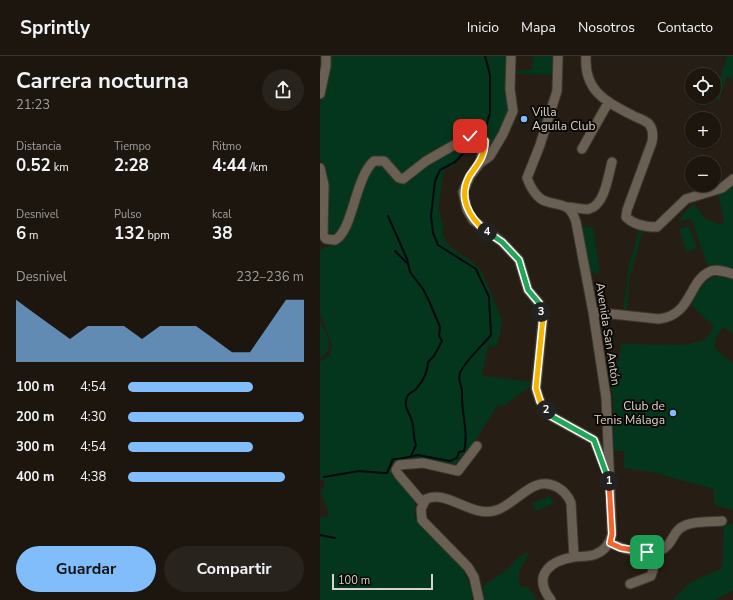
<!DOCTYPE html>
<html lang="es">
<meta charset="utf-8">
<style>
:root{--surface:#1c160f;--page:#29231d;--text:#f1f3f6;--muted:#a09f9e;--line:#3a352f;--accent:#80bdfa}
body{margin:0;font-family:"Nunito Sans",sans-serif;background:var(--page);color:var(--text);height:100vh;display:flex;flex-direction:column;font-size:15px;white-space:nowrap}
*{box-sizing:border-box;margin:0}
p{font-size:13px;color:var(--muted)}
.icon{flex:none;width:22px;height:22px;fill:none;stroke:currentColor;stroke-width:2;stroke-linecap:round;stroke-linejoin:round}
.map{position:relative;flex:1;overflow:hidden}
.sheet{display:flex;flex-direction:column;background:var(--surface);width:320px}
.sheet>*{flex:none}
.buttons{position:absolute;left:365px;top:12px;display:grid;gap:8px}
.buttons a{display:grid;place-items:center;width:36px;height:36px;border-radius:50%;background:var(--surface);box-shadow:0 1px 3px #0004,0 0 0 1px var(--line);font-size:20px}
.scale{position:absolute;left:12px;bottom:10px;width:101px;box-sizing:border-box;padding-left:4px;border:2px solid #d8d3cc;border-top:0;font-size:11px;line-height:14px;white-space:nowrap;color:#d8d3cc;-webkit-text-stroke:3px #0c0905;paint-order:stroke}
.pin{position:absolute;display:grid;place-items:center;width:34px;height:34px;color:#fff;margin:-17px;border-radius:8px;box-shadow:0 2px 6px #0006}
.km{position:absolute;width:20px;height:20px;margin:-10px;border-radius:50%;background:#222;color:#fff;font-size:11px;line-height:20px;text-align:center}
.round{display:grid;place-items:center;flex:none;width:42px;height:42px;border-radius:21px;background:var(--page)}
.head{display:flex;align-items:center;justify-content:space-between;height:68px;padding:0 16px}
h1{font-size:22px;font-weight:700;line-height:30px}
.figures{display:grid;grid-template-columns:repeat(3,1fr);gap:6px;height:68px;padding:4px 16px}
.figures div{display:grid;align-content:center}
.figures b{font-size:17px;font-weight:700}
.figures small{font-size:11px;font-weight:400}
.figures p{font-size:11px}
.chart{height:112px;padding:8px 16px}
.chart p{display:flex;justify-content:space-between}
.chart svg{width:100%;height:72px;margin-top:4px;fill:var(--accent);opacity:.7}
.primary-button{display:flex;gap:8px;margin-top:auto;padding:8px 16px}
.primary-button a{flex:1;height:46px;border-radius:24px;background:var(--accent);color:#111;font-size:16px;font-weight:700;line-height:46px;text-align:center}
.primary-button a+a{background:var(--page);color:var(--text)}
ul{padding:0 16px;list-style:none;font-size:13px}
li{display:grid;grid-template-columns:64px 48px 1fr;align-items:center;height:30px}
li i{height:10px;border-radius:5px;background:var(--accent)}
header{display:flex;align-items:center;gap:24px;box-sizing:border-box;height:56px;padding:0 20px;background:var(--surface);border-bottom:1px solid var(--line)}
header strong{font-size:19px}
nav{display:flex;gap:22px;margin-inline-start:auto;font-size:14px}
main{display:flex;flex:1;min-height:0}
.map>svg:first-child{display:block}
</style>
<header>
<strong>Sprintly</strong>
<nav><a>Inicio</a><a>Mapa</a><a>Nosotros</a><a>Contacto</a></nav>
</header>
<main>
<section class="sheet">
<div class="head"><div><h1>Carrera nocturna</h1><p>21:23</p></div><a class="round"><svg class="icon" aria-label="share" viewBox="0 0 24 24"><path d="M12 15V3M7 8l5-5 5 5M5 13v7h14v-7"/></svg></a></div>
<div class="figures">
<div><p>Distancia</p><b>0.52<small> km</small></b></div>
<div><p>Tiempo</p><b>2:28</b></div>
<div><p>Ritmo</p><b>4:44<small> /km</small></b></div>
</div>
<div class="figures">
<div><p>Desnivel</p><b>6<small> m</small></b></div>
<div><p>Pulso</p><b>132<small> bpm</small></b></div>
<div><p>kcal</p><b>38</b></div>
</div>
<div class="chart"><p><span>Desnivel</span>232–236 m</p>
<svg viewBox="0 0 160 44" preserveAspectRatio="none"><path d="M0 44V6L10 14L20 22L30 30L40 22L50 22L60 22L70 30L80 22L90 22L100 22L110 30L120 38L130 38L140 22L150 6L160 6V44z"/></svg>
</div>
<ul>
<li><b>100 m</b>4:54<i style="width:71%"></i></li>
<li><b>200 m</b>4:30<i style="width:100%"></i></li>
<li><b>300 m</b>4:54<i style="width:71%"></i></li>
<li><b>400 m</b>4:38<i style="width:89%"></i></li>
</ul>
<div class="primary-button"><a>Guardar</a><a>Compartir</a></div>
</section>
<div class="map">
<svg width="413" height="544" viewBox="0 0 413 544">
<rect width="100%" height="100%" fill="#261e14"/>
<path fill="#04361d" d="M9,0H188L189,59L166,100L159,77L85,118H80L51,103C36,116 29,155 23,175L11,181L6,174V122L0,100V50L9,12Z
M213,0H233V19L196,18L197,15L212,14Z
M407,0H413V25L407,20L399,46L395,40Z
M154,82L157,85L134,109L124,114L118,152L124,174L122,175C125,194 147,199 157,210C164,216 176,249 180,259C183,270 180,279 176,291L168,290L162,320L212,326V329L185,349H178L140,408L135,411L77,406L96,445L94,458L98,467L143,512L152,535V544H0V461H6L9,458L0,433H4V424H0V306L10,298L12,289L0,257V194L23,183L50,110L60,107L78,126Z
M413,129V212L388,211L371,162L358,166L365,156L374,148L384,162L402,169L404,164L398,139Z
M261,170L273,172L280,218L270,216Z
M369,170L377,192L366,196L359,173Z
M319,174L323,175L309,224L307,253L306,256L303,255L309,209Z
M397,220L413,223V278L404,271C394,280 396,281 395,293L413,307V454L394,449V433L331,416L304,412V395H294L293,343L287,306H299L301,288L364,289L385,284L394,271L370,248C377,237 384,223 397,220Z
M0,265C6,277 16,293 0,302Z
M230,440L234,448L216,455L212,447Z
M413,468V534L395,544H353L371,526L402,512L404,469Z
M206,497H209L199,515V530L208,531L217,544H164L163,530L187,514L199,501Z"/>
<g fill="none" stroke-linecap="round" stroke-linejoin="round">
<path stroke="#00080d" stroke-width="2" d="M164,78L170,57V19L165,0
M68,160L87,203L90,216L103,233L109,245L120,271L119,280L122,285L114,300L108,306C108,317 103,325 96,333C93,336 88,337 87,341C83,352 90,357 92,365C94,371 93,381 96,389L91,400
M75,195L88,208
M4,421L39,415L64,417H67L73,403H79L98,399L130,405L137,402L139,396L144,395C149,377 141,356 142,338C143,330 137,326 140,317C145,305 162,290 171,279L169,241L156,213L118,189L113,177L111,160L115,125L120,114L135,106L156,84
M0,479L15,482"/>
<g stroke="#3f3932" stroke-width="11">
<path id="minor" d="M191,0L190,33L193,55L183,78L170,100L160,107L150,120L143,136L147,154L153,164L182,186L199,204L208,234L219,247L223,262L216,333L220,345L229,359L274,384L286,414
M266,0C264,35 285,45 312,59C317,62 325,64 329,68C333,73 333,81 332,86L307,154L306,161C314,169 325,171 337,171L366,143L402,132L413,123
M0,38L6,10V0
M262,93L288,47
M0,112L4,129L3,179L6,183L15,184C33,175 35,121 54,105H64L79,122L83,123L106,105L150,80L159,81L165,85L160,107
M247,151C254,151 263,154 269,153C285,149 288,120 292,106
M273,256L339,263C372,259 368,226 389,216C395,212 406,216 413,218
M103,447L79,419L76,414L79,409L103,407L138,415L157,390
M290,487C305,494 335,504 348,489C354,482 355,473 366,469C376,465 391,466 402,465
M310,528L331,520L333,514L327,496
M159,544L154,521L148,511L102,464L101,453L106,443C127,433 152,463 177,454C197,447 214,418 237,431C244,435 248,439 251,447L254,501
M231,544C212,520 229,505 254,501C261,500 270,501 276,498C286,494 290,487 292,478L286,341L273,256L256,166C249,143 237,152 221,143C214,138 210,130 207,122L220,89L237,35L238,0"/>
</g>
<use href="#minor" stroke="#695f53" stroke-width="9"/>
</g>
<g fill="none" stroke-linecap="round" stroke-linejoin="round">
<g stroke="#fff" stroke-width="8">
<path id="split-1" d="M289,425L292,478L290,487L301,492L327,496"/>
</g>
<g stroke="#fff" stroke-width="8">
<path id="split-2" d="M226,354L229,359L274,384L289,425"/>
</g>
<g stroke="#fff" stroke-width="8">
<path id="split-3" d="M221,256L223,262L216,332L220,345L226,354"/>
</g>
<g stroke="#fff" stroke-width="8">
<path id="split-4" d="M167,176L182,186L199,204L208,234L219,247L221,256"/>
</g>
<g stroke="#fff" stroke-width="8">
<path id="split-5" d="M150,80L159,81L165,85C165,100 158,108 150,119C137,141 149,162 167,176"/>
</g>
<use href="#split-1" stroke="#f0652b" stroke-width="5"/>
<use href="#split-2" stroke="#22a559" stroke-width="5"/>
<use href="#split-3" stroke="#f5b400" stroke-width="5"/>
<use href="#split-4" stroke="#22a559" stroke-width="5"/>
<use href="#split-5" stroke="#f5b400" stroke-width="5"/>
</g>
<g fill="#80bdfa" stroke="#0c0905" stroke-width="1.5">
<circle cx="204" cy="63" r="4"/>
<circle cx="353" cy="357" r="4"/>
</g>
<g text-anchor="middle" stroke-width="4" stroke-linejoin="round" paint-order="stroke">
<g font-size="12" fill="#d8d3cc" stroke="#0c0905" text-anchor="start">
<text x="212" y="60">Villa<tspan x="212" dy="14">Aguila Club</tspan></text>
<text x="345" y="354" text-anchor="end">Club de<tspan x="345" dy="14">Tenis Málaga</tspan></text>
</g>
<g font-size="12" fill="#d8d3cc" stroke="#0c0905">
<text transform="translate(288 278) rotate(81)" y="4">Avenida San Antón</text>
</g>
</g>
</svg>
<div class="buttons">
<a><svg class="icon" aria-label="locate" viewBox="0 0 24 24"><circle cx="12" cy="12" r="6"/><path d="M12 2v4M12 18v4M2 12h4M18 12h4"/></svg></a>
<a>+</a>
<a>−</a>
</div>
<div class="scale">100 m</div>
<div class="pin" style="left:327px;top:496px;background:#1e9e55"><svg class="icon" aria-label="arrive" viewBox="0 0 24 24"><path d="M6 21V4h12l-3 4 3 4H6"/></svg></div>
<div class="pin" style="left:150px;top:80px;background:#d93025"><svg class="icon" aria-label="check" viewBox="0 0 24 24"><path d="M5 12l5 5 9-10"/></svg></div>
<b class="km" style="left:289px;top:425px">1</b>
<b class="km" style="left:226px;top:354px">2</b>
<b class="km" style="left:221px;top:256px">3</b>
<b class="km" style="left:167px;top:176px">4</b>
</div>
</main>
